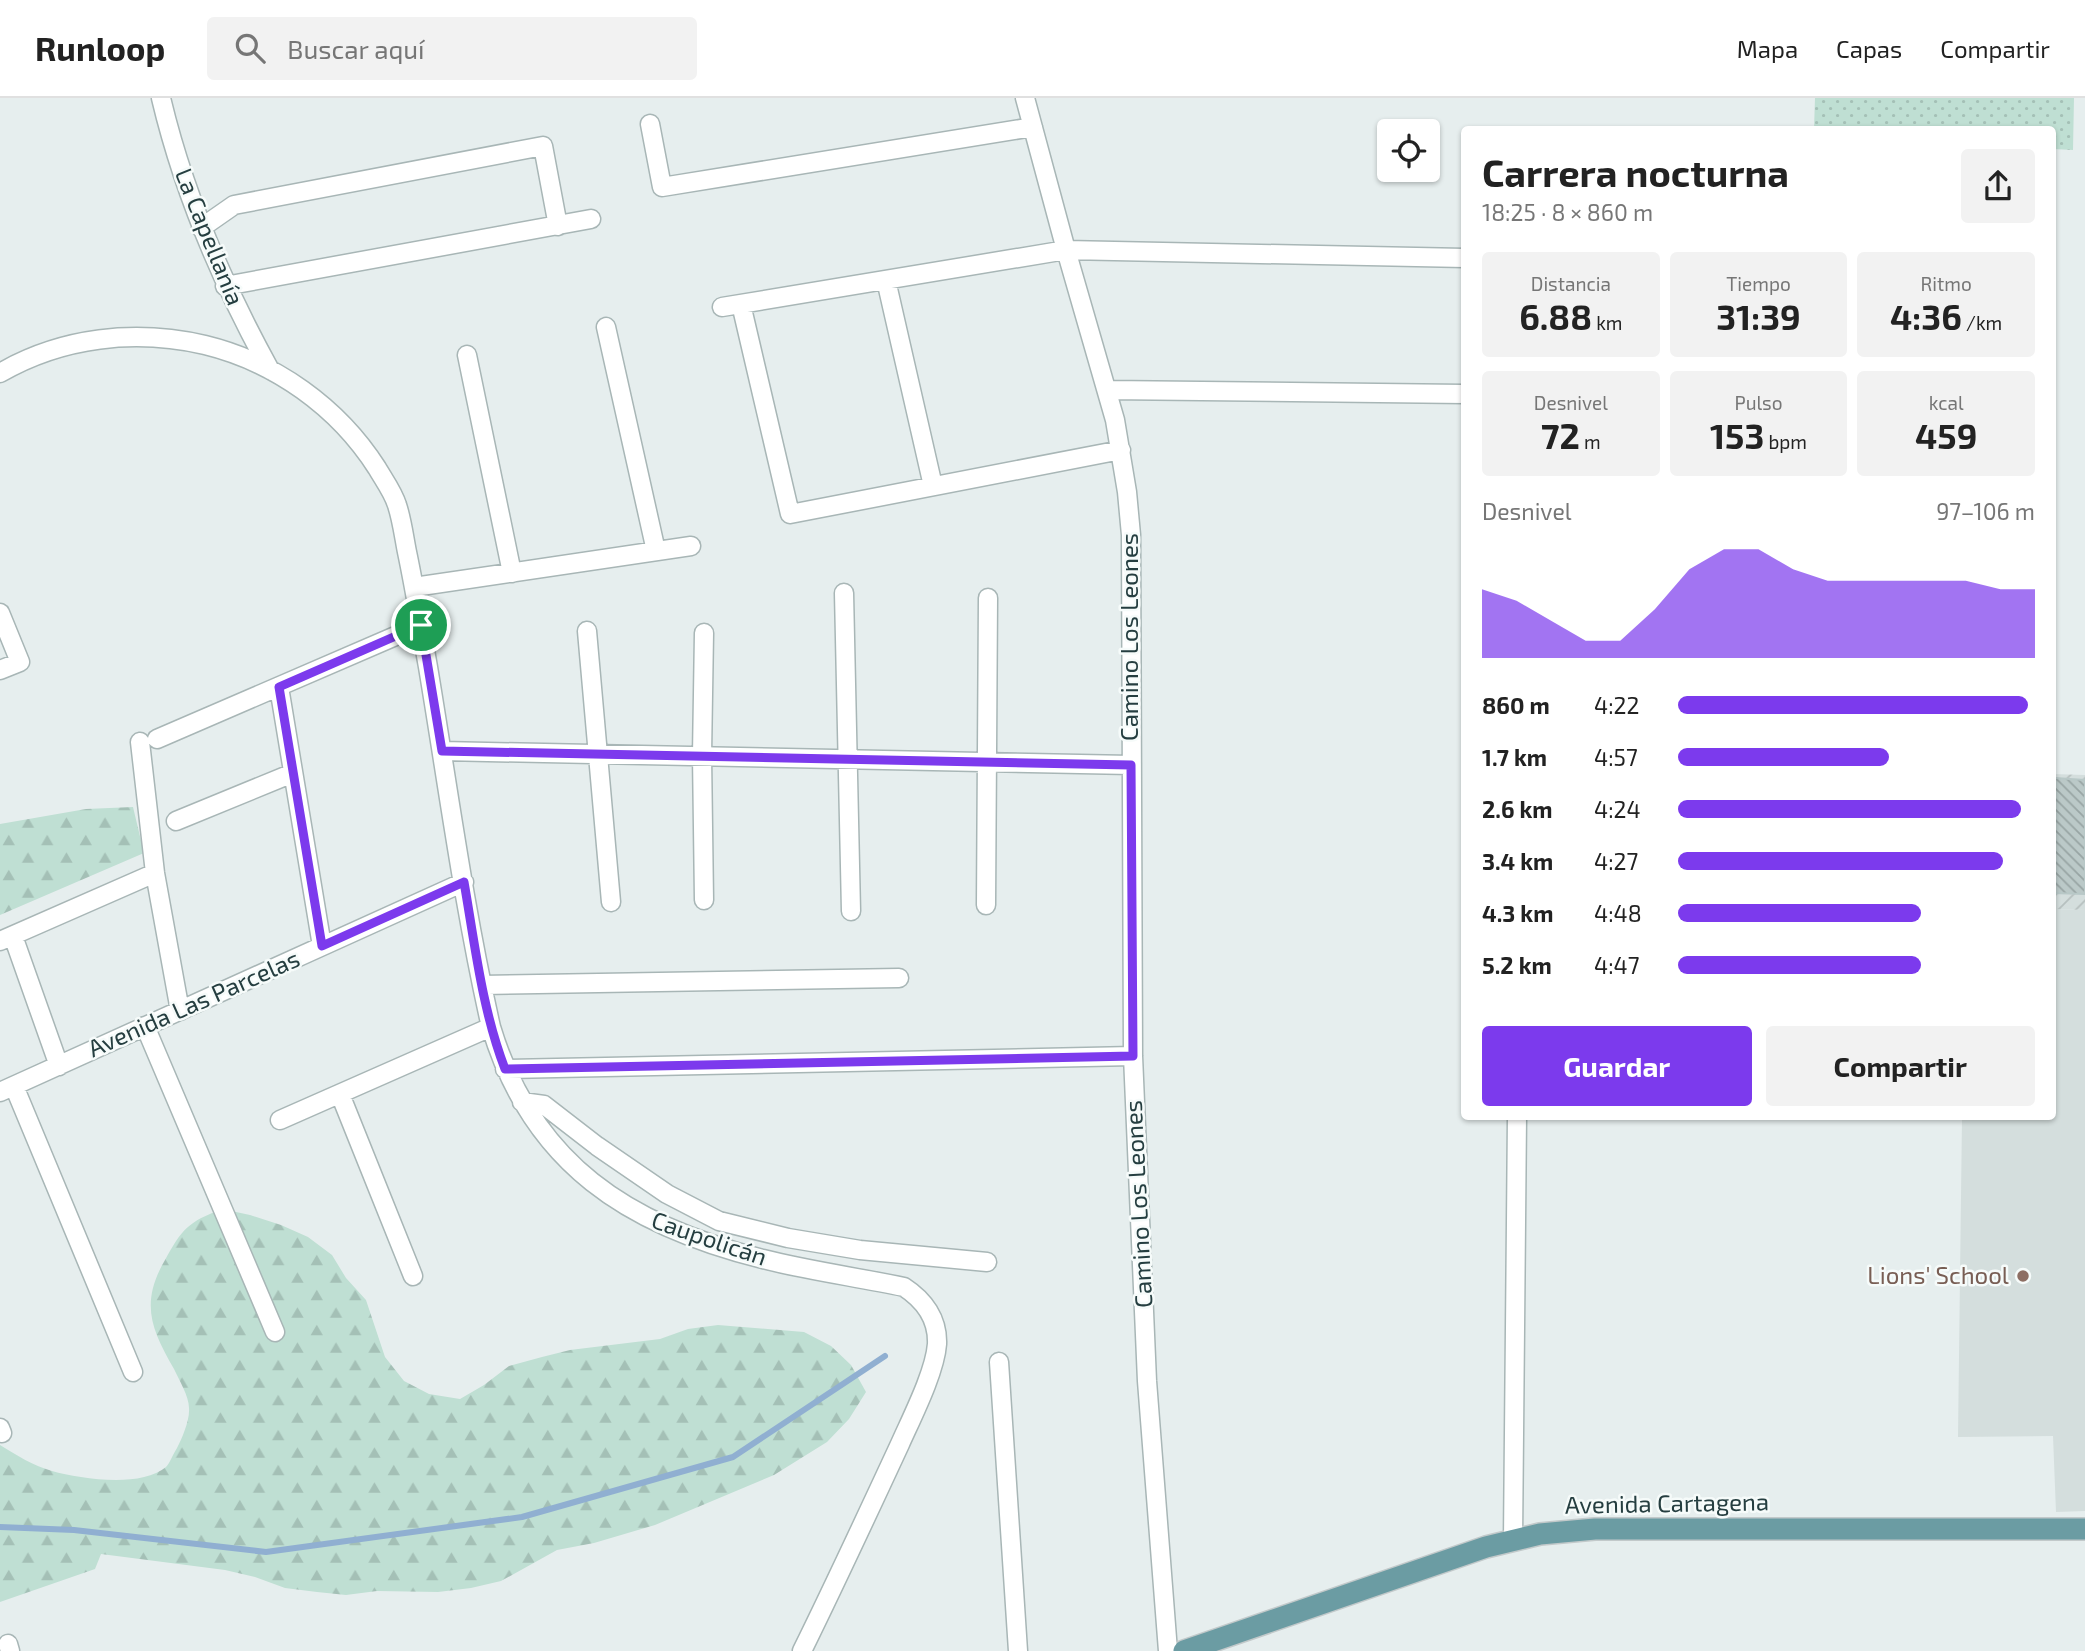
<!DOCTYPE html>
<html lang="es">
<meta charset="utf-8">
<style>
:root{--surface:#fff;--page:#f2f2f2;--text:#222;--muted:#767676;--line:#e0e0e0;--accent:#7c3aed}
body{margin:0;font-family:"Exo 2",sans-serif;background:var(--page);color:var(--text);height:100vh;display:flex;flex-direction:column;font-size:26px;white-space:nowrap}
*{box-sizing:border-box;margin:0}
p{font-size:23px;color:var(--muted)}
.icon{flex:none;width:38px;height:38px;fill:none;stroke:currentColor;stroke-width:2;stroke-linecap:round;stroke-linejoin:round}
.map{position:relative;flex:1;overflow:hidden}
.drawer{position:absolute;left:1461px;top:28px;width:595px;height:994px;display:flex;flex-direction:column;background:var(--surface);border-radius:7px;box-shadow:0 2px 5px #0004}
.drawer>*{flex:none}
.buttons{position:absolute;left:1377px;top:21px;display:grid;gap:14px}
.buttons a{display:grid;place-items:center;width:63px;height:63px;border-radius:7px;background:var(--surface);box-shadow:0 2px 5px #0004;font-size:35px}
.pin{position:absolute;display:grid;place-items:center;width:60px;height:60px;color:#fff;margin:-30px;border:4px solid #fff;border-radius:50%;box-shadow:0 2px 7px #0007}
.round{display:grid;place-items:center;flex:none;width:74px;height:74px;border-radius:7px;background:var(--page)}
.headline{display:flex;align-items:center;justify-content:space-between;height:119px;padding:0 21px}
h1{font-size:38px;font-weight:700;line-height:52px}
.metrics{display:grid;grid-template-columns:repeat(3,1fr);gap:10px;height:119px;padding:7px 21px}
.metrics div{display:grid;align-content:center;border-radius:7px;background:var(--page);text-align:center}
.metrics b{font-size:35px;font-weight:700}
.metrics small{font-size:19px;font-weight:400}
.metrics p{font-size:19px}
.chart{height:196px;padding:14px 21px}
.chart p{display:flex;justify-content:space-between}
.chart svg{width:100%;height:126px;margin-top:7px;fill:var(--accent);opacity:.7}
.cta{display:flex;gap:14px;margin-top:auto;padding:14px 21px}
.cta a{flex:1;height:80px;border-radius:7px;background:var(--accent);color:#fff;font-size:28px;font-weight:700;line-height:80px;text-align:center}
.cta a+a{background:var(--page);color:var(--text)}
ul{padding:0 21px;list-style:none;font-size:23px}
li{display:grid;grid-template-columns:112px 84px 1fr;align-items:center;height:52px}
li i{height:18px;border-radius:9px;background:var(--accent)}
header{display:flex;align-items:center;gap:42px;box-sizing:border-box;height:98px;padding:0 35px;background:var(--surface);border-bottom:2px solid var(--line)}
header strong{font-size:33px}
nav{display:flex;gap:38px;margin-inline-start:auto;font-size:24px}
.search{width:490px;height:63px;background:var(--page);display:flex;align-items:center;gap:18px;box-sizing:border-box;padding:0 24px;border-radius:7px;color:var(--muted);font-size:26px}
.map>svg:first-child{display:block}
</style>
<header>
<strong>Runloop</strong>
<div class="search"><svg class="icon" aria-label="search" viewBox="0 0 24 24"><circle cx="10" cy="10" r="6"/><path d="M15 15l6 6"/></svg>Buscar aquí</div>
<nav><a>Mapa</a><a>Capas</a><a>Compartir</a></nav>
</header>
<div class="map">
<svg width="2085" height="1553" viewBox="0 0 2085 1553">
<defs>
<pattern id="industrial-furrows" width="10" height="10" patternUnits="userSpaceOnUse" patternTransform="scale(1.75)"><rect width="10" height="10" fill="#d4dedd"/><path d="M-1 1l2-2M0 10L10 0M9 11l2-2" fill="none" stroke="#b6c0bf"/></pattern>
<pattern id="grass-dots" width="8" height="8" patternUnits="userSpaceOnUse" patternTransform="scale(1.75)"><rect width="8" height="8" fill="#bfdfd3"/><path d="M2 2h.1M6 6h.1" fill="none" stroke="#a4c0b6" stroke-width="1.8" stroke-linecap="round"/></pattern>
<pattern id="forest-firs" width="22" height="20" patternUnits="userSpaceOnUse" patternTransform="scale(1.75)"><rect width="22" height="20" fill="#bfdfd3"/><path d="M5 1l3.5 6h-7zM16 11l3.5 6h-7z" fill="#a4c0b6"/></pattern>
<pattern id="building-back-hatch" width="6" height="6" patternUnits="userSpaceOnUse" patternTransform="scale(1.75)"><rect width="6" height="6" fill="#bbc9c8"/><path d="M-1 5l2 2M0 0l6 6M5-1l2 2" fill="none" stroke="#98a5a4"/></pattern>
</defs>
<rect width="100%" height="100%" fill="#e6eeee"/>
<path fill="#d4dedd" d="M2053,811L2085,812V1413L2056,1414L2053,1338L1958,1339L1962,1019L2053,1018Z"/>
<path fill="url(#industrial-furrows)" d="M2053,676L2085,677V812L2053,811Z"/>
<path fill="url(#grass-dots)" d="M1815,0H2074L2073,52L2053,51V32L1814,31Z"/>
<path fill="url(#forest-firs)" d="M133,709L144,755L0,817V726L86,711Z
M222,1111L250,1117L281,1127L308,1139L332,1157L346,1180L366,1202L385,1259L404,1283L429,1296L460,1301L484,1287L509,1268L542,1259L570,1252L660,1241L688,1231L718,1227L804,1234L831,1248L851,1267L866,1294L849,1321L827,1344L774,1377L655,1427L594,1445L557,1452L501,1483L471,1490L438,1494L377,1493L346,1497L317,1494L285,1490L255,1479L225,1472L101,1456L95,1471L0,1504V1347C16,1357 34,1368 52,1373C81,1381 141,1390 166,1369C170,1365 173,1356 177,1350C182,1340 190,1322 189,1310C189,1298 179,1282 174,1271C151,1231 140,1205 165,1162C182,1131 188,1124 222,1111Z"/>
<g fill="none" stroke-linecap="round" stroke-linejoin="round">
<path stroke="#90afd1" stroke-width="6" d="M0,1429L74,1432L266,1454L522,1419L733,1359L885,1258"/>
</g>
<path fill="url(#building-back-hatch)" stroke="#b8c8c7" stroke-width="2" d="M2055,680L2085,682V796L2053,795Z"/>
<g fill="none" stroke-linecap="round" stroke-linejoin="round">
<g stroke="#a8b6b6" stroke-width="21">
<path id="minor" d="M161,0C184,97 222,185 270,272
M1025,0L1066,152L1115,322L1127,394L1131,437L1133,958L1147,1283L1168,1553
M650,26L662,89L1033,29
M201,130L234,107L543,48L558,128
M886,182L933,388
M225,188L591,121
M741,206L790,416L1121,352
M722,209L1066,152L1465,160
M606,229L656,453
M467,257L512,475
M0,275C62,239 135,231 205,247C275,264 338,309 377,370C384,382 393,394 397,407C402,422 404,439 407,454C415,492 421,530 428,569C448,689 464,810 491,929C532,1066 629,1128 763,1161C810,1173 857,1179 904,1189C924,1202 938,1221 937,1246C935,1274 912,1319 900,1346C868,1415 836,1484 802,1553
M1108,292L1465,296
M414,489L691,448
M844,495L851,813
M0,515L20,564L0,572
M587,533L611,804
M704,535L702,657L704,802
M279,589L322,848
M157,641L421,527
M140,644L155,775L180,913
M442,653L1131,667
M176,723L293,675
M986,807L988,500
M13,838L59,968
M0,843L155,775
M482,887L899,880
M145,928L275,1234
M505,971L1133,958
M14,988L133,1274
M0,994L464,784
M340,996L413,1178
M522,1004L544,1007L597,1048L667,1096L719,1123L788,1140L860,1152L987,1164
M280,1022L491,929
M999,1264L1018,1553
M0,1330L2,1335
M1513,1442L1517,1018
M8,1546L10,1553"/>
</g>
<g stroke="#c2c9ca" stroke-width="24">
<path id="primary" d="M1184,1553L1486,1449L1540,1436L1595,1431H2085"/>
</g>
<use href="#minor" stroke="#fff" stroke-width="18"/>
<use href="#primary" stroke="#6b9ca3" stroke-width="21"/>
</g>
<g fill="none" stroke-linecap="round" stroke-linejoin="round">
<g stroke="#fff" stroke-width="14">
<path id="route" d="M421,527L442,653L1131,667L1133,958L505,971C482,911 475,847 464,784L322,848L279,589Z"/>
</g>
<use href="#route" stroke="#7c3aed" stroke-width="9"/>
</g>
<circle fill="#8d6e63" stroke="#f6fbfa" stroke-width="2.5" cx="2023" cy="1178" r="7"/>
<g text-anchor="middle" stroke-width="5" stroke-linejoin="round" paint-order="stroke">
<g font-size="24" fill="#253e40" stroke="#f6fbfa">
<text transform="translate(209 139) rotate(68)" y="8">La Capellanía</text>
<text transform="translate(1130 539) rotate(-90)" y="8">Camino Los Leones</text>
<text transform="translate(194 906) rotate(-24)" y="8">Avenida Las Parcelas</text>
<text transform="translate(1139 1106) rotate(-93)" y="8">Camino Los Leones</text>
<text transform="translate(709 1141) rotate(19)" y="8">Caupolicán</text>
<text transform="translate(1667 1406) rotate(-1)" y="8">Avenida Cartagena</text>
</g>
<g font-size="24" fill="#785e54" stroke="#f6fbfa" text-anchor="end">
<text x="2009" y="1186">Lions' School</text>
</g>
</g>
</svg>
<div class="buttons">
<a><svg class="icon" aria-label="locate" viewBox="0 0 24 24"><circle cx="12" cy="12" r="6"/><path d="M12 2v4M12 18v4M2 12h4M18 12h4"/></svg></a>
</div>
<div class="pin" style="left:421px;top:527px;background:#1e9e55"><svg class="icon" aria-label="arrive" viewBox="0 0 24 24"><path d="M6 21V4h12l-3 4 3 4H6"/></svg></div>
<section class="drawer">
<div class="headline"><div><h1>Carrera nocturna</h1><p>18:25 · 8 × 860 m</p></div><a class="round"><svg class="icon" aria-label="share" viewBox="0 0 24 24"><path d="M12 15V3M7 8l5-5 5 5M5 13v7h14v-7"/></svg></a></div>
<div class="metrics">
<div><p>Distancia</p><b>6.88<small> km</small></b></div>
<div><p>Tiempo</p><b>31:39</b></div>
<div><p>Ritmo</p><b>4:36<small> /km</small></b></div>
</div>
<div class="metrics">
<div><p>Desnivel</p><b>72<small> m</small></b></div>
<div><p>Pulso</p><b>153<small> bpm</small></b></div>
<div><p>kcal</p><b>459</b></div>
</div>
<div class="chart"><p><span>Desnivel</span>97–106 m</p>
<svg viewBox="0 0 160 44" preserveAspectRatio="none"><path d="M0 44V20L10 24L20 31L30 38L40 38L50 27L60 13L70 6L80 6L90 13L100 17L110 17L120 17L130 17L140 17L150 20L160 20V44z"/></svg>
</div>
<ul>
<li><b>860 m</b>4:22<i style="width:98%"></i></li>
<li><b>1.7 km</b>4:57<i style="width:59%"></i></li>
<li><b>2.6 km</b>4:24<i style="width:96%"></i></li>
<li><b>3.4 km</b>4:27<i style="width:91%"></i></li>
<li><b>4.3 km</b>4:48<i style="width:68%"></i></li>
<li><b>5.2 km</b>4:47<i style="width:68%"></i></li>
</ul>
<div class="cta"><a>Guardar</a><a>Compartir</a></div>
</section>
</div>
